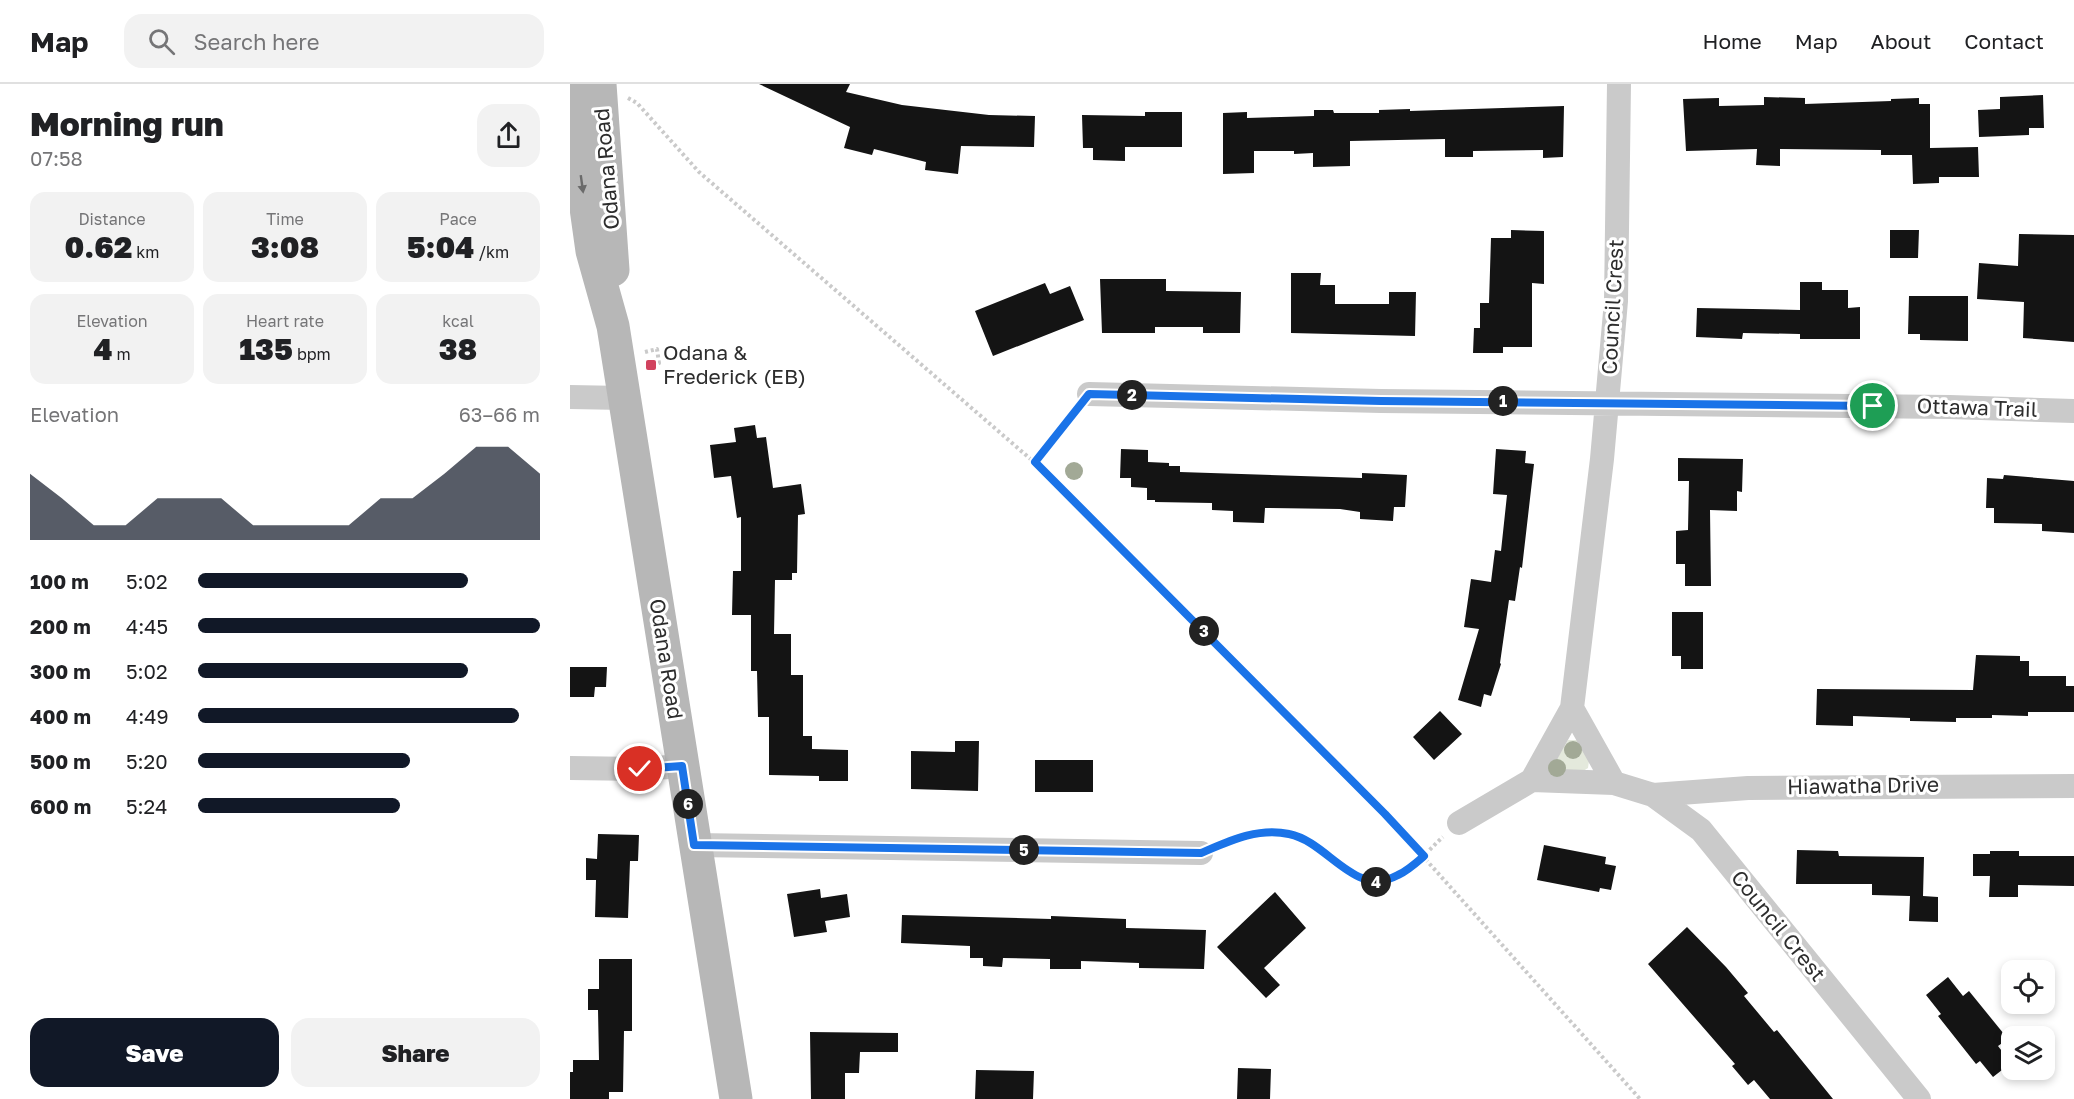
<!DOCTYPE html>
<meta charset="utf-8">
<style>
:root{--surface:#fff;--page:#f2f2f2;--text:#202124;--muted:#757577;--line:#e0e0e0;--accent:#111827}
body{margin:0;font-family:"Golos Text",sans-serif;background:var(--page);color:var(--text);height:100vh;display:flex;flex-direction:column;font-size:22px;white-space:nowrap}
*{box-sizing:border-box;margin:0}
p{font-size:20px;color:var(--muted)}
.icon{flex:none;width:33px;height:33px;fill:none;stroke:currentColor;stroke-width:2;stroke-linecap:round;stroke-linejoin:round}
.map{position:relative;flex:1;overflow:hidden}
.panel{display:flex;flex-direction:column;background:var(--surface);width:570px}
.panel>*{flex:none}
.tools{position:absolute;left:1431px;top:876px;display:grid;gap:12px}
.tools a{display:grid;place-items:center;width:54px;height:54px;border-radius:12px;background:var(--surface);box-shadow:0 3px 9px #0003;font-size:30px}
.pin{position:absolute;display:grid;place-items:center;width:51px;height:51px;color:#fff;margin:-26px;border:3px solid #fff;border-radius:50%;box-shadow:0 2px 6px #0007}
.km{position:absolute;width:30px;height:30px;margin:-15px;border-radius:50%;background:#222;color:#fff;font-size:16px;line-height:30px;text-align:center}
.round{display:grid;place-items:center;flex:none;width:63px;height:63px;border-radius:18px;background:var(--page)}
.headline{display:flex;align-items:center;justify-content:space-between;height:102px;padding:0 30px}
h1{font-size:33px;font-weight:800;line-height:45px}
.stats{display:grid;grid-template-columns:repeat(3,1fr);gap:9px;height:102px;padding:6px 30px}
.stats div{display:grid;align-content:center;border-radius:15px;background:var(--page);text-align:center}
.stats b{font-size:30px;font-weight:800}
.stats small{font-size:16px;font-weight:400}
.stats p{font-size:16px}
.chart{height:168px;padding:12px 30px}
.chart p{display:flex;justify-content:space-between}
.chart svg{width:100%;height:108px;margin-top:6px;fill:var(--accent);opacity:.7}
.primary-button{display:flex;gap:12px;margin-top:auto;padding:12px 30px}
.primary-button a{flex:1;height:69px;border-radius:18px;background:var(--accent);color:#fff;font-size:24px;font-weight:800;line-height:69px;text-align:center}
.primary-button a+a{background:var(--page);color:var(--text)}
ul{padding:0 30px;list-style:none;font-size:20px}
li{display:grid;grid-template-columns:96px 72px 1fr;align-items:center;height:45px}
li i{height:15px;border-radius:8px;background:var(--accent)}
header{display:flex;align-items:center;gap:36px;box-sizing:border-box;height:84px;padding:0 30px;background:var(--surface);border-bottom:2px solid var(--line)}
header strong{font-size:28px}
nav{display:flex;gap:33px;margin-inline-start:auto;font-size:21px}
.search{width:420px;height:54px;background:var(--page);display:flex;align-items:center;gap:15px;box-sizing:border-box;padding:0 21px;border-radius:18px;color:var(--muted);font-size:22px}
main{display:flex;flex:1;min-height:0}
.map>svg:first-child{display:block}
</style>
<header>
<strong>Map</strong>
<div class="search"><svg class="icon" aria-label="search" viewBox="0 0 24 24"><circle cx="10" cy="10" r="6"/><path d="M15 15l6 6"/></svg>Search here</div>
<nav><a>Home</a><a>Map</a><a>About</a><a>Contact</a></nav>
</header>
<main>
<section class="panel">
<div class="headline"><div><h1>Morning run</h1><p>07:58</p></div><a class="round"><svg class="icon" aria-label="share" viewBox="0 0 24 24"><path d="M12 15V3M7 8l5-5 5 5M5 13v7h14v-7"/></svg></a></div>
<div class="stats">
<div><p>Distance</p><b>0.62<small> km</small></b></div>
<div><p>Time</p><b>3:08</b></div>
<div><p>Pace</p><b>5:04<small> /km</small></b></div>
</div>
<div class="stats">
<div><p>Elevation</p><b>4<small> m</small></b></div>
<div><p>Heart rate</p><b>135<small> bpm</small></b></div>
<div><p>kcal</p><b>38</b></div>
</div>
<div class="chart"><p><span>Elevation</span>63–66 m</p>
<svg viewBox="0 0 160 44" preserveAspectRatio="none"><path d="M0 44V17L10 27L20 38L30 38L40 27L50 27L60 27L70 38L80 38L90 38L100 38L110 27L120 27L130 17L140 6L150 6L160 17V44z"/></svg>
</div>
<ul>
<li><b>100 m</b>5:02<i style="width:79%"></i></li>
<li><b>200 m</b>4:45<i style="width:100%"></i></li>
<li><b>300 m</b>5:02<i style="width:79%"></i></li>
<li><b>400 m</b>4:49<i style="width:94%"></i></li>
<li><b>500 m</b>5:20<i style="width:62%"></i></li>
<li><b>600 m</b>5:24<i style="width:59%"></i></li>
</ul>
<div class="primary-button"><a>Save</a><a>Share</a></div>
</section>
<div class="map">
<svg width="1504" height="1015" viewBox="0 0 1504 1015">
<rect width="100%" height="100%" fill="#fff"/>
<path fill="#e4e9dc" d="M998,656H1008L1019,677L1018,684L1013,687L980,686Z"/>
<path fill="#141414" d="M189,0H280L276,8L332,21L419,31L465,32L464,63L391,62L388,90L355,86L356,78L304,65L302,71L274,64L280,43Z
M1473,11L1474,44H1459V51L1409,53L1408,26L1430,25V13Z
M1194,13L1235,14V20L1321,17V15L1349,14V20H1360V64L1408,63L1409,93H1369V99L1343,100L1342,71H1311V66L1210,65V82L1186,81L1187,65L1116,67L1113,15L1149,14V22L1194,21Z
M994,22L993,73L973,74V66L903,67V73H875V55L780,57V82L743,83V69L724,70V67H684V89L653,90V29L677,28V34L711,33L744,32V26H763L764,29H809V26L840,25V27Z
M575,28H612V63H555V77L523,76V64H513L512,31L575,32Z
M941,146L974,147V200L962,199V263H933V269H903L904,244H910V219H919L921,154H941Z
M1320,146H1349L1348,174H1320Z
M1449,150L1504,151V258L1453,254L1454,218L1407,215L1409,179L1448,182Z
M721,189H751L750,201H765V220H819V208H846L845,252L721,249Z
M530,195H596V207L671,208L670,249H633V243H585V249H532Z
M1230,198H1252V206H1278V224L1290,223V255H1230V250L1173,249L1172,255L1126,253L1127,224L1230,226Z
M475,199L480,210L500,202L514,236L423,272L405,227Z
M1339,212H1398V257L1350,256V250H1338Z
M185,341L187,354L196,353L203,404L231,400L235,430L228,431L227,489H222V496H205L204,550H221V591H233V652H242V665L278,666V697H249V692L199,691V633H188L187,587H181V531H162L163,487H171V433L167,434L161,392L144,394L140,361L166,358L164,344Z
M551,365L578,366V378L599,379V382H610V388L792,394V389L837,391L835,423H824L823,437L790,435V428L770,425L695,424L694,439L663,438V427L642,426V419L585,418V416H577V404L561,403V394H550Z
M926,365L956,367L955,379L964,380L952,484L950,483L945,517L939,516L930,579L931,580L921,612L914,610L911,623L888,616L909,545L894,543L901,495L921,498L925,466L931,467L937,411L923,410Z
M1108,374L1173,375L1172,408L1167,407V427L1140,426L1141,502H1115V480H1106V447L1118,446L1119,397H1108Z
M1434,391L1504,397V449L1472,447V440L1424,439V424H1416L1417,394L1433,395Z
M1102,528H1133V585H1111V572H1102Z
M1406,571L1450,572V577H1459V592H1496V602H1504V628H1458V632L1422,631V634H1386V638L1340,637V634L1283,632V642L1246,641L1247,605L1403,606Z
M0,583H37L36,603H25L24,613H0Z
M870,627L892,650L864,676L843,653Z
M385,657H409L408,707L341,705V667L385,668Z
M465,676H523V708H465Z
M28,750L69,751L68,777H60L58,834L25,833L26,796H16V774L27,775Z
M974,761L1036,773L1035,780L1046,782L1041,806L1030,804L1029,808L967,796Z
M1227,766L1268,767L1269,772L1354,773L1353,812L1368,813V838L1339,837L1340,812L1302,811V800H1226Z
M1420,767H1449V772H1504V802L1448,801V813H1419L1420,792H1403V770H1420Z
M250,805L251,814L277,810L280,833L255,837L257,848L224,853L217,810Z
M705,808L736,844L694,884L710,901L696,914L647,863Z
M332,831L481,835V832L556,835V844L636,846L634,885L569,884V879L511,877V885H480V875L433,874L432,883L413,882V874H400V862L331,859Z
M1117,843L1156,883L1178,909L1174,912L1204,948L1207,946L1263,1015H1200L1184,996L1178,1001L1162,982L1165,980L1078,880Z
M29,875H62V947H54L53,1008H39V1015H0V988H3V976H29L28,926H18V905H29Z
M1378,893L1393,912L1399,907L1438,955L1428,962L1441,979L1423,993L1410,977L1406,980L1368,932L1371,930L1356,911Z
M240,948L328,949V968H290L289,989H275V1015H241Z
M668,984L701,985L700,1015H667Z
M406,986L464,987L463,1015H405Z"/>
<g fill="none" stroke-linecap="round" stroke-linejoin="round">
<path stroke="#cacaca" stroke-width="4" stroke-dasharray="3 3" stroke-linecap="butt" d="M58,14L67,19L129,88L472,385L815,730L1070,1015
M75,268L87,265L89,279L81,281
M465,378L505,327
M651,760C673,751 695,745 718,750C759,757 782,814 828,792C846,783 858,766 873,753"/>
<path stroke="#cacaca" stroke-width="24" d="M519,310L811,317L1380,323L1504,327
M0,313L54,314
M1002,624L1044,699
M0,684L70,685L113,682
M962,696L1002,624L1032,375L1046,217L1049,0
M1083,711L1178,704L1504,702
M889,739L962,696L1044,699L1083,711L1131,746L1349,1015
M124,761L631,769"/>
<path stroke="#b7b7b7" stroke-width="33" d="M2,0L4,38L22,167L43,242L166,1015
M30,0L43,186"/>
</g>
<g fill="#a2a996">
<circle cx="504" cy="387" r="9"/>
<circle cx="1003" cy="666" r="9"/>
<circle cx="987" cy="684" r="9"/>
</g>
<defs><path id="oneway-solid" d="M-6-.8H1V-3.2L6.5 0L1 3.2V.8H-6Z" transform="scale(1.5)"/></defs>
<use fill="#6b6b6b" href="#oneway-solid" transform="translate(12 100) rotate(82)"/>
<g fill="none" stroke-linecap="round" stroke-linejoin="round">
<g stroke="#fff" stroke-width="12">
<path id="route" d="M70,685L112,682L124,761L631,769C659,757 688,743 719,750C759,758 784,815 828,791C837,787 846,779 854,772L815,730L465,378L519,310L811,317L1303,322"/>
</g>
<use href="#route" stroke="#1a73e8" stroke-width="8"/>
</g>
<rect fill="#d1425e" stroke="#fff" stroke-width="2" x="75" y="275" width="12" height="12" rx="3"/>
<g text-anchor="middle" stroke-width="6" stroke-linejoin="round" paint-order="stroke">
<g font-size="21" fill="#2d2d2d" stroke="#fff">
<text transform="translate(37 85) rotate(-95)" y="7">Odana Road</text>
<text transform="translate(1043 223) rotate(-87)" y="7">Council Crest</text>
<text transform="translate(1407 324) rotate(2)" y="7">Ottawa Trail</text>
<text transform="translate(96 575) rotate(81)" y="7">Odana Road</text>
<text transform="translate(1293 702) rotate(-1)" y="7">Hiawatha Drive</text>
<text transform="translate(1208 842) rotate(51)" y="7">Council Crest</text>
</g>
<g font-size="21" fill="#2d2d2d" stroke="#fff" text-anchor="start">
<text x="93" y="276">Odana &amp;<tspan x="93" dy="24">Frederick (EB)</tspan></text>
</g>
</g>
</svg>
<div class="tools">
<a><svg class="icon" aria-label="locate" viewBox="0 0 24 24"><circle cx="12" cy="12" r="6"/><path d="M12 2v4M12 18v4M2 12h4M18 12h4"/></svg></a>
<a><svg class="icon" aria-label="layers" viewBox="0 0 24 24"><path d="M12 4l9 5-9 5-9-5zM3 14l9 5 9-5"/></svg></a>
</div>
<div class="pin" style="left:1303px;top:322px;background:#1e9e55"><svg class="icon" aria-label="arrive" viewBox="0 0 24 24"><path d="M6 21V4h12l-3 4 3 4H6"/></svg></div>
<div class="pin" style="left:70px;top:685px;background:#d93025"><svg class="icon" aria-label="check" viewBox="0 0 24 24"><path d="M5 12l5 5 9-10"/></svg></div>
<b class="km" style="left:933px;top:317px">1</b>
<b class="km" style="left:562px;top:311px">2</b>
<b class="km" style="left:634px;top:547px">3</b>
<b class="km" style="left:806px;top:798px">4</b>
<b class="km" style="left:454px;top:766px">5</b>
<b class="km" style="left:118px;top:720px">6</b>
</div>
</main>
